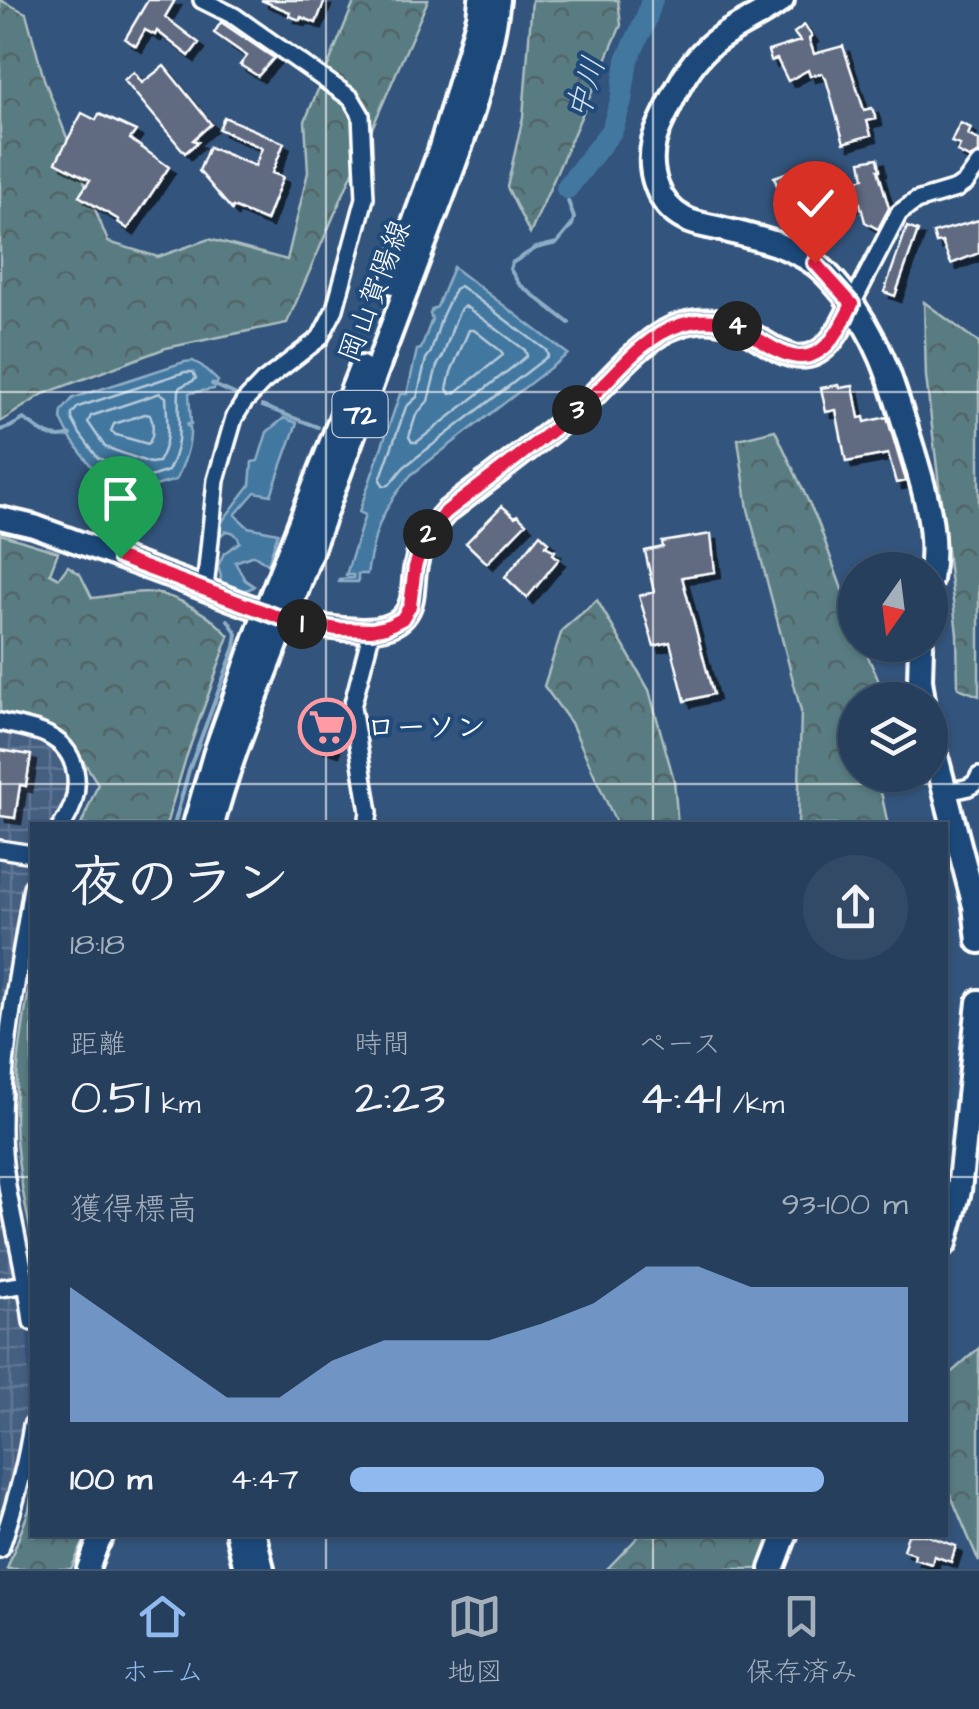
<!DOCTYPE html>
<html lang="ja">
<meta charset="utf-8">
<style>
:root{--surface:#263f5d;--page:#324a66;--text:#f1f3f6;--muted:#a4afbc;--line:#425872;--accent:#90b9f0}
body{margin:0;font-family:"Architects Daughter","Klee One",sans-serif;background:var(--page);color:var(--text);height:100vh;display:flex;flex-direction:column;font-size:38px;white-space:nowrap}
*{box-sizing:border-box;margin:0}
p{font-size:32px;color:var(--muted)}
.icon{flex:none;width:55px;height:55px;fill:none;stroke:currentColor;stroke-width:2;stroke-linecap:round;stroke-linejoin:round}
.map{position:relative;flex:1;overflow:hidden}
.details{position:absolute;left:30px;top:822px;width:918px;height:715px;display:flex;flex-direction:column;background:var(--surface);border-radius:0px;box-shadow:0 2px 8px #0004,0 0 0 2px var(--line)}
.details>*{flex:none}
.needle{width:65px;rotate:194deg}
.fabs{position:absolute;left:838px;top:552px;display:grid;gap:20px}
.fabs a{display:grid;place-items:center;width:110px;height:110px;border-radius:50%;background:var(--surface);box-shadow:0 2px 8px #0004,0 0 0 2px var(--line);font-size:50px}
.pin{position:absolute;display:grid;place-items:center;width:85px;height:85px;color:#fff;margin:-102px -42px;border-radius:50% 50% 50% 0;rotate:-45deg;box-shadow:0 0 10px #0007}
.pin .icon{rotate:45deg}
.km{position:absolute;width:50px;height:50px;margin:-25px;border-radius:50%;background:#222;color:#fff;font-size:28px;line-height:50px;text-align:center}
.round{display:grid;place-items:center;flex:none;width:105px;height:105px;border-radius:52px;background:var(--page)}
.head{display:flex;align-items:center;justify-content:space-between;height:170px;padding:0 40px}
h1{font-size:55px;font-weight:600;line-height:75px}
.figures{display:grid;grid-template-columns:repeat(3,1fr);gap:15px;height:170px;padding:10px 40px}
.figures div{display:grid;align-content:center}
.figures b{font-size:50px;font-weight:600}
.figures small{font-size:28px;font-weight:400}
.figures p{font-size:28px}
.chart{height:280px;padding:20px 40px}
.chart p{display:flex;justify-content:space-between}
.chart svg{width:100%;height:180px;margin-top:10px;fill:var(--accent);opacity:.7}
ul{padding:0 40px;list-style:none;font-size:32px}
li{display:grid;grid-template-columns:160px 120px 1fr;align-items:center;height:75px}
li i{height:25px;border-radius:12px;background:var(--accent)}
.menu{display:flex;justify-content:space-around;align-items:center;height:140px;border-top:2px solid var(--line);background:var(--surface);font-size:28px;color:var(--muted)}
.menu a{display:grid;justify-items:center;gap:5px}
.menu .current{color:var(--accent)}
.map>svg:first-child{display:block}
</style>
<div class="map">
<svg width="979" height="1569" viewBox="0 0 979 1569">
<defs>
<pattern id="industrial-grid" width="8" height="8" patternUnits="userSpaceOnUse" patternTransform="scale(2.5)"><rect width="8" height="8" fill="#455e81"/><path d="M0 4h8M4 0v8" fill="none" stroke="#617694"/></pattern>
<pattern id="forest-crowns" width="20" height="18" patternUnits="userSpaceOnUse" patternTransform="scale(2.5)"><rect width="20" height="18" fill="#597c81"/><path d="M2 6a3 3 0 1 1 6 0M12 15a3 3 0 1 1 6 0" fill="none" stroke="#526466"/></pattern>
<filter id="shadow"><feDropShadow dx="6" dy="6" stdDeviation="0" flood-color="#0009"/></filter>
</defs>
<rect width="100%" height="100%" fill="#33547c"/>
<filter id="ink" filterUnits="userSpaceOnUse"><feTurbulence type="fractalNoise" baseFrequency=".01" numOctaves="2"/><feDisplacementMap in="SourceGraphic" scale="20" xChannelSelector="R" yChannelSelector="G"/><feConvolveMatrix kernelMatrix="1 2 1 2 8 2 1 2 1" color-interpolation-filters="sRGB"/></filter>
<g filter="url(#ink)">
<path fill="url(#industrial-grid)" d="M0,729L43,739L56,747L66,759L71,780L66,809L53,825H32V858L0,1050Z
M0,1170L27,1321L29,1392L25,1435L0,1533Z"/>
<path fill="url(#forest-crowns)" stroke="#acbec0" stroke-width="2.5" d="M0,0L26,13L44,79L108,242L158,257L209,239L287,260L308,172L305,121L355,0H428L287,323L166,348L43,394L0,422Z
M532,0H618L621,25L530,234L507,187L523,117Z
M924,302L979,343V696L958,688L957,634L926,377Z
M775,430L818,522L855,626V645H863L887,700H855V775H882L881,792L888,825H798L801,711L748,509L738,439Z
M0,534L58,552L50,573L59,578L68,566L80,574L92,598C110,596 138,590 155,593C182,598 212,616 229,636L186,758L166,825H81L98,784L79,754L55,731L0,715Z
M597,600L649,690L674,780L678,825H617L571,723L544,686L562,630Z
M32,970V1238C24,1200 16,1159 15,1120C15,1070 24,1019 32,970Z
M979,1348V1562L945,1482V1378Z
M32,1491V1535H87L71,1569H7L29,1510Z
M640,1535H770L778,1569H607Z"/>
<path fill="#4377a0" stroke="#8eadc6" stroke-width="2.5" d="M453,267L568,354L411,475C381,510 375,529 367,574H358V582H339V579L353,578V575H346L365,515L359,512L400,394H407L417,350L421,349L432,319L430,314L432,309L437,307Z
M193,361L202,366L218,381L214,389L189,393L191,424H187V426L190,427C191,447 184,463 176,480L149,488L126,477L91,466L71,439L61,419L62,411L73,398L184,362Z
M284,418L297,423L271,495L255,492L235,515L248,527L278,533L268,564L254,555L235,562L245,580L254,586C243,595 230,588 220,581L221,576L218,566L224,553L240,542C237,535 234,531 226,531L220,536L221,523L250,485L252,462L258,461L267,432Z"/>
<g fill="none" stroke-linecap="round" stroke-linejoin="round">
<path stroke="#b4c9d9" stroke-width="2.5" d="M460,286L546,350L548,356L404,467L389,485L384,486L380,480L406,407L417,397L426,359L431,352L442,316L455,289Z
M465,306L525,350L527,356L417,442H412L409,437L416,415L428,401L437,366L443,356L455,321L461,308Z
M469,330H474L501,351L503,355L455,393L450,394L447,389L451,372Z
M185,372H193L196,378C192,384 183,382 179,390C177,422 184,441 168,471L150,477L98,458L80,434L72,419V414L78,407Z
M160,393L166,397C167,420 171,442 158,462L150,463L105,447L88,422L91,416Z
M145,414L150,415C154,423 154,437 148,444L116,435L111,431L114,424Z"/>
<path stroke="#8eadc6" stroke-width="4" d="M568,201L574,218L572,225L557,243L536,248L512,263L510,269L519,284L569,323
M212,384L239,396
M262,406L318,427
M0,430L10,427L24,419C40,430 51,442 71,435
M174,825L189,770L235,647L237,634L228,620"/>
<path stroke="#4377a0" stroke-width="22" d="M567,188L612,130L621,101L627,60L645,22L652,0"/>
</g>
<path fill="#616b81" stroke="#fff" stroke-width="2.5" filter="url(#shadow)" d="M148,0H175L165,17L199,43L189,56L157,31L155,35L145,30L136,46L125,39Z
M261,0H325L316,23L301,17L300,20L289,16L290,12Z
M221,22L274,58L258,76L240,65L247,56L214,33Z
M804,25L812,36L809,39L814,54L843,46L864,110L872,108L876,119L867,121L871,135L844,143L826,79L822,73L810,76L808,70L788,81L777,59L771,61L768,51L800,41L794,33Z
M164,66L211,124L193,140L198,142L185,153L124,80L134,72L142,83Z
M82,113L96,120L99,114L136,131L130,139L169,167L128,229L118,222L119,220L79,196L90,180L56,162Z
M224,117L284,143L272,173L283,177L266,221L233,207L232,210L199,171L209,147L255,166L262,148L219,129Z
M960,123L971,128L968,135L979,140V153L969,158L957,152L960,145L951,142Z
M878,158L880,170H878L889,208L878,229L865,222L860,203L846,207L840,186L864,178L861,161Z
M802,167L823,221L794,233L774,177Z
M979,220V253L951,264L942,242L936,243L933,233Z
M907,227L918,231L895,296L884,292Z
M839,385L840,388L853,386L859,418L864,417L865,422L887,417L906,481L896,483L888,454L846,462L836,410L826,412L821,388Z
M502,506L515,517L518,515L526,523L487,563L466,543Z
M540,534L549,542L545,546L555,551L553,554L559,559L527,598L505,577Z
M711,534L715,572L682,577L713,694L685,701L670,642L654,646L639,596L654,592L645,551L663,547L662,542Z
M322,707L341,712L333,750L312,744Z
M0,750L31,755L26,786L20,785L15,818L0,816Z
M908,1535H926L956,1546L951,1562L934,1556L932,1564L914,1559L915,1554L903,1550Z"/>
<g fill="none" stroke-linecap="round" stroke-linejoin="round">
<g stroke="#fff" stroke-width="22">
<path id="street" d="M202,0L234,16L351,98L361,115L365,198L335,309L320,338L263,382L244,402L234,418L216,480L205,589
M852,304L899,213L916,201L956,189L966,182L979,164
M0,722C15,726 33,728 47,735C83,752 83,796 62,825
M945,791C958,789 975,790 979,776
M367,825L369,812L352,707L372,630
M0,849L32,854
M32,887C20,968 1,1050 2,1132C3,1196 25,1259 32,1322
M0,1288L28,1284
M0,1549C14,1508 26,1467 32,1425"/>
</g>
<g stroke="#fff" stroke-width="28">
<path id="secondary" d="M0,518L34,526C82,544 130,561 178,579C242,602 292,629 362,630C376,630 394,628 404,616C416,602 412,582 416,565C420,544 431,528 446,512C490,478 536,444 580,408C610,382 641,337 680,325C697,319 715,319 732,325C764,335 795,378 828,344C839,333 845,318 852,304
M88,1569L97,1545L103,1535"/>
</g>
<g stroke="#fff" stroke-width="30">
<path id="primary" d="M782,0C758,19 728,28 706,49C689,65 679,85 669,106C664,117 657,129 654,141C647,170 657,205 685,219C696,225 710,226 721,229C753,237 787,244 814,263C826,271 836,284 845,295C880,340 891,380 907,432C922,482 939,528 930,580
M393,282L440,151L479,17L481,0
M921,645L920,680L923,700
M930,734L975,906L979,941
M195,825L215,755L265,613L361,368
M212,825C230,754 261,687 286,618C329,504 368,389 412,275C445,186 485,95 498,0
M945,1243L959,1191L979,1002
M238,1535L246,1569
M254,1535L262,1569
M772,1569L785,1535"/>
</g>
<use href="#street" stroke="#1f4a7a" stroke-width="15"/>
<use href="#secondary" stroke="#1f4a7a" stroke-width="20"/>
<use href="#primary" stroke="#1f4a7a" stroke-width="22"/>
</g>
</g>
<g fill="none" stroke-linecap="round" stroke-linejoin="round" filter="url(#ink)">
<g stroke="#fff" stroke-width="20">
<path id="route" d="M120,558L286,620L337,629L372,630L386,627L402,619L410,606L415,567L422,545L432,527L446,512C490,478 536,444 580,408C611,381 639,338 680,325C697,319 715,319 732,325C763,336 795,378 828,344C839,333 845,318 852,304L815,263"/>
</g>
<use href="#route" stroke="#e11d48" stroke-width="12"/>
</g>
<path fill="none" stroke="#fff" stroke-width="2.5" stroke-opacity="0.55" d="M326,0V825M653,0V825M0,392H979M0,784H979M0,1177H32M945,1177H979M326,1535V1569M653,1535V1569"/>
<defs>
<g id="supermarket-ring" transform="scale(2.875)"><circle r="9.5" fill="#1f4a7a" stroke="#ff9aa2" stroke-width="1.5"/><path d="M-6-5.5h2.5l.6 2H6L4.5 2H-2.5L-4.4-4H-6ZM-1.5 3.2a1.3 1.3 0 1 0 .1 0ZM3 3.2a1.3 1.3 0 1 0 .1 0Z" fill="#ff9aa2"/></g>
</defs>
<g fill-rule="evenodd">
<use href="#supermarket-ring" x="327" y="727"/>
</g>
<g text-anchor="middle" stroke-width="8" stroke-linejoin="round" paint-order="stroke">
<rect fill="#1f4a7a" stroke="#bcc9d7" stroke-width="2.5" x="332.5" y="391" width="55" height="46" rx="8"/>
<g font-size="28" font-weight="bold" fill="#fff">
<text x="360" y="424">72</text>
</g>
<g font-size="30" fill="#fff" stroke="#1f4a7a">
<text transform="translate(374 291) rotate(-69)" y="10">岡山賀陽線</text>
</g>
<g font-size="30" font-weight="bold" fill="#fff" stroke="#1f4a7a" text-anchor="start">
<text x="366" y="737">ローソン</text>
</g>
<g font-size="32" font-style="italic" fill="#d0dde7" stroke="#1f4a7a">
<text transform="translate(585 88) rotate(-73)" y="11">中川</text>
</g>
</g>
</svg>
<div class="fabs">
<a><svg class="needle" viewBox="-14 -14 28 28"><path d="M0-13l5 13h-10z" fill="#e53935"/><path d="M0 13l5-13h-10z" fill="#a4afbc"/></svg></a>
<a><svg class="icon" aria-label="layers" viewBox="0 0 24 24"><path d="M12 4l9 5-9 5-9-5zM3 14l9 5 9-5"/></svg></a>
</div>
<div class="pin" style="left:120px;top:558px;background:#1e9e55"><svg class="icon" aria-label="arrive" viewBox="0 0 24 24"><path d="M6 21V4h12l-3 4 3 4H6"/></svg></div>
<div class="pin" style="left:815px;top:263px;background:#d93025"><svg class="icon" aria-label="check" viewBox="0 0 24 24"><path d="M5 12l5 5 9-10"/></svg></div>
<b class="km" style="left:302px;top:624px">1</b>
<b class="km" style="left:428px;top:534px">2</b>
<b class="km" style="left:577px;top:410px">3</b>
<b class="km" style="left:737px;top:326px">4</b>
<section class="details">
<div class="head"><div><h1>夜のラン</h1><p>18:18</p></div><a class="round"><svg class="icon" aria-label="share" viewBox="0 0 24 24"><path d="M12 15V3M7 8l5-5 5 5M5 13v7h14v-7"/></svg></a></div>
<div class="figures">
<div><p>距離</p><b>0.51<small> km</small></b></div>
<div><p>時間</p><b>2:23</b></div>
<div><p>ペース</p><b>4:41<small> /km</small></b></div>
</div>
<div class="chart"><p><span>獲得標高</span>93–100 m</p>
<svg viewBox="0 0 160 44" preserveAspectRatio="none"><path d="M0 44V11L10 20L20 29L30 38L40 38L50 29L60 24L70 24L80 24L90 20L100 15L110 6L120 6L130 11L140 11L150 11L160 11V44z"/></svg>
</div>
<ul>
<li><b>100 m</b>4:47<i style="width:85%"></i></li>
</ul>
</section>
</div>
<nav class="menu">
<a class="current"><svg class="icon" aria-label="home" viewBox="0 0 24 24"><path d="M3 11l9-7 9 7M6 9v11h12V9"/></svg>ホーム</a>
<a><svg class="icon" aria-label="map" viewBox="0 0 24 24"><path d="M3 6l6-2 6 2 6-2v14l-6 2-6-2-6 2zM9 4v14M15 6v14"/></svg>地図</a>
<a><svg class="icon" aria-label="saved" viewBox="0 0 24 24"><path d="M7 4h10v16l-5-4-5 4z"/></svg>保存済み</a>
</nav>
